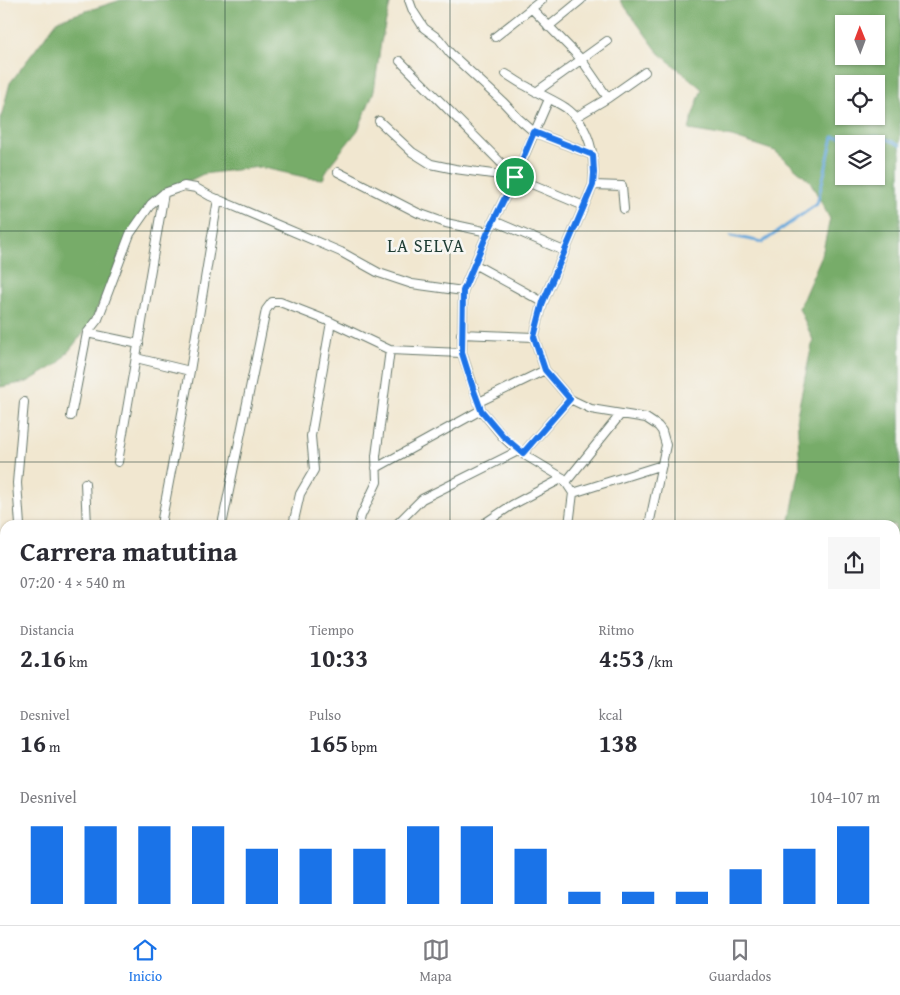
<!DOCTYPE html>
<html lang="es">
<meta charset="utf-8">
<style>
:root{--surface:#fff;--page:#f7f7f7;--text:#2b2b33;--muted:#7c7c81;--line:#e1e1e2;--accent:#1a73e8}
body{margin:0;font-family:"Gentium Book Plus",serif;background:var(--page);color:var(--text);height:100vh;display:flex;flex-direction:column;font-size:19px;white-space:nowrap}
*{box-sizing:border-box;margin:0}
p{font-size:16px;color:var(--muted)}
.icon{flex:none;width:28px;height:28px;fill:none;stroke:currentColor;stroke-width:2;stroke-linecap:round;stroke-linejoin:round}
.map{position:relative;flex:1;overflow:hidden}
.side{position:absolute;left:0px;top:520px;width:900px;height:405px;display:flex;flex-direction:column;background:var(--surface);border-radius:15px 15px 0 0;box-shadow:0 1px 4px #0004}
.side>*{flex:none}
.needle{width:32px;rotate:359deg}
.fabs{position:absolute;left:835px;top:15px;display:grid;gap:10px}
.fabs a{display:grid;place-items:center;width:50px;height:50px;border-radius:0px;background:var(--surface);box-shadow:0 1px 4px #0004;font-size:25px}
.pin{position:absolute;display:grid;place-items:center;width:42px;height:42px;color:#fff;margin:-21px;border:2px solid #fff;border-radius:50%;box-shadow:0 1px 5px #0007}
.round{display:grid;place-items:center;flex:none;width:52px;height:52px;border-radius:0px;background:var(--page)}
.summary{display:flex;align-items:center;justify-content:space-between;height:85px;padding:0 20px}
h1{font-size:28px;font-weight:700;line-height:38px}
.figures{display:grid;grid-template-columns:repeat(3,1fr);gap:8px;height:85px;padding:5px 20px}
.figures div{display:grid;align-content:center}
.figures b{font-size:25px;font-weight:700}
.figures small{font-size:14px;font-weight:400}
.figures p{font-size:14px}
.chart{height:140px;padding:10px 20px}
.chart p{display:flex;justify-content:space-between}
.chart svg{width:100%;height:90px;margin-top:5px;stroke:var(--accent);stroke-width:6}
.dock{display:flex;justify-content:space-around;align-items:center;height:70px;border-top:1px solid var(--line);background:var(--surface);font-size:14px;color:var(--muted)}
.dock a{display:grid;justify-items:center;gap:2px}
.dock .on{color:var(--accent)}
.map>svg:first-child{display:block}
</style>
<div class="map">
<svg width="900" height="925" viewBox="0 0 900 925">
<rect width="100%" height="100%" fill="#f6f6f2"/>
<filter id="ink" filterUnits="userSpaceOnUse"><feTurbulence type="fractalNoise" baseFrequency=".02" numOctaves="2"/><feDisplacementMap in="SourceGraphic" scale="10" xChannelSelector="R" yChannelSelector="G"/><feConvolveMatrix kernelMatrix="1 2 1 2 8 2 1 2 1" color-interpolation-filters="sRGB"/></filter>
<filter id="wash" filterUnits="userSpaceOnUse"><feTurbulence type="fractalNoise" baseFrequency=".0096" numOctaves="4" result="noise"/><feDisplacementMap in="SourceGraphic" scale="20" xChannelSelector="R" yChannelSelector="G"/><feGaussianBlur stdDeviation="1.12" result="paint"/><feColorMatrix in="noise" values="0 0 0 0 0 0 0 0 0 0 0 0 0 0 0 0 0 1.4 0 .05"/><feComposite in="paint" operator="in"/></filter>
<g filter="url(#wash)">
<rect width="100%" height="100%" fill="#f1e7d0"/>
<path fill="#77ac69" stroke="#4b744e" fill-rule="evenodd" d="M121,0H391L381,42L374,91L358,130L329,166L323,179L309,178L259,167L203,174L161,195L128,238L114,272L89,326L58,364L27,382L0,387V121L10,83L58,20Z
M620,0H900V654L895,666V525H789L800,468L797,415L813,340L799,308L822,255L830,219L810,181L775,151L732,137L689,130L693,114L702,89L659,53ZM844,24H876V56H844ZM844,84H876V116H844ZM844,144H876V176H844Z"/>
<g fill="none" stroke-linecap="round" stroke-linejoin="round">
<path stroke="#69a9dc" stroke-width="3" d="M731,236L763,242L817,204L833,137H882L900,145"/>
</g>
</g>
<g filter="url(#ink)">
<g fill="none" stroke-linecap="round" stroke-linejoin="round">
<g stroke="#68786b" stroke-width="10">
<path id="street" d="M409,0L413,11L424,28L439,39L450,53L504,103L518,118L534,132L593,155
M531,8L581,59L608,98
M548,27L581,0
M495,37L542,0
M400,61L515,177
M506,74C513,78 519,83 526,86C539,94 554,100 566,108C590,125 596,158 593,185L543,302L534,337L545,370L570,399L591,409L646,418L658,426L662,431L666,445L649,525
M536,92L607,41
M549,99L515,177L488,232L463,291L462,353L481,410L503,437L518,451L563,478L573,493L569,525
M576,117L608,98L645,72
M379,121L412,152L431,164L455,169L515,177L584,206
M338,172L418,213L446,223L488,232
M593,185L622,186L624,209
M494,221L564,251
M474,264L543,302
M87,333L139,344
M461,334L534,337
M136,358L190,371
M479,402L545,370
M71,416L87,333L98,319L130,234L151,204L164,193L184,186L196,188L210,196L341,252L379,273L412,284L463,291
M523,453L570,399
M118,462L164,193
M376,468L481,410
M566,482L620,415
M85,483L87,525
M573,493L662,465
M20,525L17,483L24,402
M162,525V519L190,371L218,199
M222,525L266,310L272,302H280L331,322L390,350L462,353
M293,525L300,494L314,470L311,436L331,322
M359,525L361,516L377,482L376,456L390,350
M396,525L422,499L518,451
M482,525L512,505L563,478
M0,749L5,750
M895,791H900
M0,804L5,805
M895,818L900,815
M0,858H5
M895,863L900,862
M0,912H5
M895,917L900,916
M61,920L98,925
M424,920L425,923
M728,920L733,925
M797,920L802,925
M868,920L870,921L879,920
M557,925L571,922L574,925"/>
</g>
<g stroke="#68786b" stroke-width="12">
<path id="secondary" d="M0,664H5
M895,708L900,707
M685,920L687,925
M347,925L348,920"/>
</g>
<use href="#street" stroke="#fff" stroke-width="8"/>
<use href="#secondary" stroke="#fae7c3" stroke-width="10"/>
</g>
</g>
<g fill="none" stroke-linecap="round" stroke-linejoin="round" filter="url(#ink)">
<g stroke="#fff" stroke-width="10">
<path id="route" d="M534,132L593,155L594,173L593,185L543,302L534,337L545,370L570,399L523,453L503,436L481,410L473,388L462,353L463,291L488,232L515,177Z"/>
</g>
<use href="#route" stroke="#1a73e8" stroke-width="6"/>
</g>
<path fill="none" stroke="#1f3d34" stroke-width="1" stroke-opacity="0.55" d="M225,0V525M450,0V525M675,0V525M0,231H900M0,462H900M0,694H5M895,694H900M225,920V925M450,920V925M675,920V925"/>
<g text-anchor="middle" stroke-width="5" stroke-linejoin="round" paint-order="stroke">
<g font-size="18" letter-spacing="1" fill="#1f3d34" stroke="#f6f6f2">
<text x="426" y="252">LA SELVA</text>
</g>
</g>
</svg>
<div class="fabs">
<a><svg class="needle" viewBox="-14 -14 28 28"><path d="M0-13l5 13h-10z" fill="#e53935"/><path d="M0 13l5-13h-10z" fill="#7c7c81"/></svg></a>
<a><svg class="icon" aria-label="locate" viewBox="0 0 24 24"><circle cx="12" cy="12" r="6"/><path d="M12 2v4M12 18v4M2 12h4M18 12h4"/></svg></a>
<a><svg class="icon" aria-label="layers" viewBox="0 0 24 24"><path d="M12 4l9 5-9 5-9-5zM3 14l9 5 9-5"/></svg></a>
</div>
<div class="pin" style="left:515px;top:177px;background:#1e9e55"><svg class="icon" aria-label="arrive" viewBox="0 0 24 24"><path d="M6 21V4h12l-3 4 3 4H6"/></svg></div>
<section class="side">
<div class="summary"><div><h1>Carrera matutina</h1><p>07:20 · 4 × 540 m</p></div><a class="round"><svg class="icon" aria-label="share" viewBox="0 0 24 24"><path d="M12 15V3M7 8l5-5 5 5M5 13v7h14v-7"/></svg></a></div>
<div class="figures">
<div><p>Distancia</p><b>2.16<small> km</small></b></div>
<div><p>Tiempo</p><b>10:33</b></div>
<div><p>Ritmo</p><b>4:53<small> /km</small></b></div>
</div>
<div class="figures">
<div><p>Desnivel</p><b>16<small> m</small></b></div>
<div><p>Pulso</p><b>165<small> bpm</small></b></div>
<div><p>kcal</p><b>138</b></div>
</div>
<div class="chart"><p><span>Desnivel</span>104–107 m</p>
<svg viewBox="0 0 160 44" preserveAspectRatio="none"><path d="M5 44V6M15 44V6M25 44V6M35 44V6M45 44V17M55 44V17M65 44V17M75 44V6M85 44V6M95 44V17M105 44V38M115 44V38M125 44V38M135 44V27M145 44V17M155 44V6"/></svg>
</div>
</section>
</div>
<nav class="dock">
<a class="on"><svg class="icon" aria-label="home" viewBox="0 0 24 24"><path d="M3 11l9-7 9 7M6 9v11h12V9"/></svg>Inicio</a>
<a><svg class="icon" aria-label="map" viewBox="0 0 24 24"><path d="M3 6l6-2 6 2 6-2v14l-6 2-6-2-6 2zM9 4v14M15 6v14"/></svg>Mapa</a>
<a><svg class="icon" aria-label="saved" viewBox="0 0 24 24"><path d="M7 4h10v16l-5-4-5 4z"/></svg>Guardados</a>
</nav>
